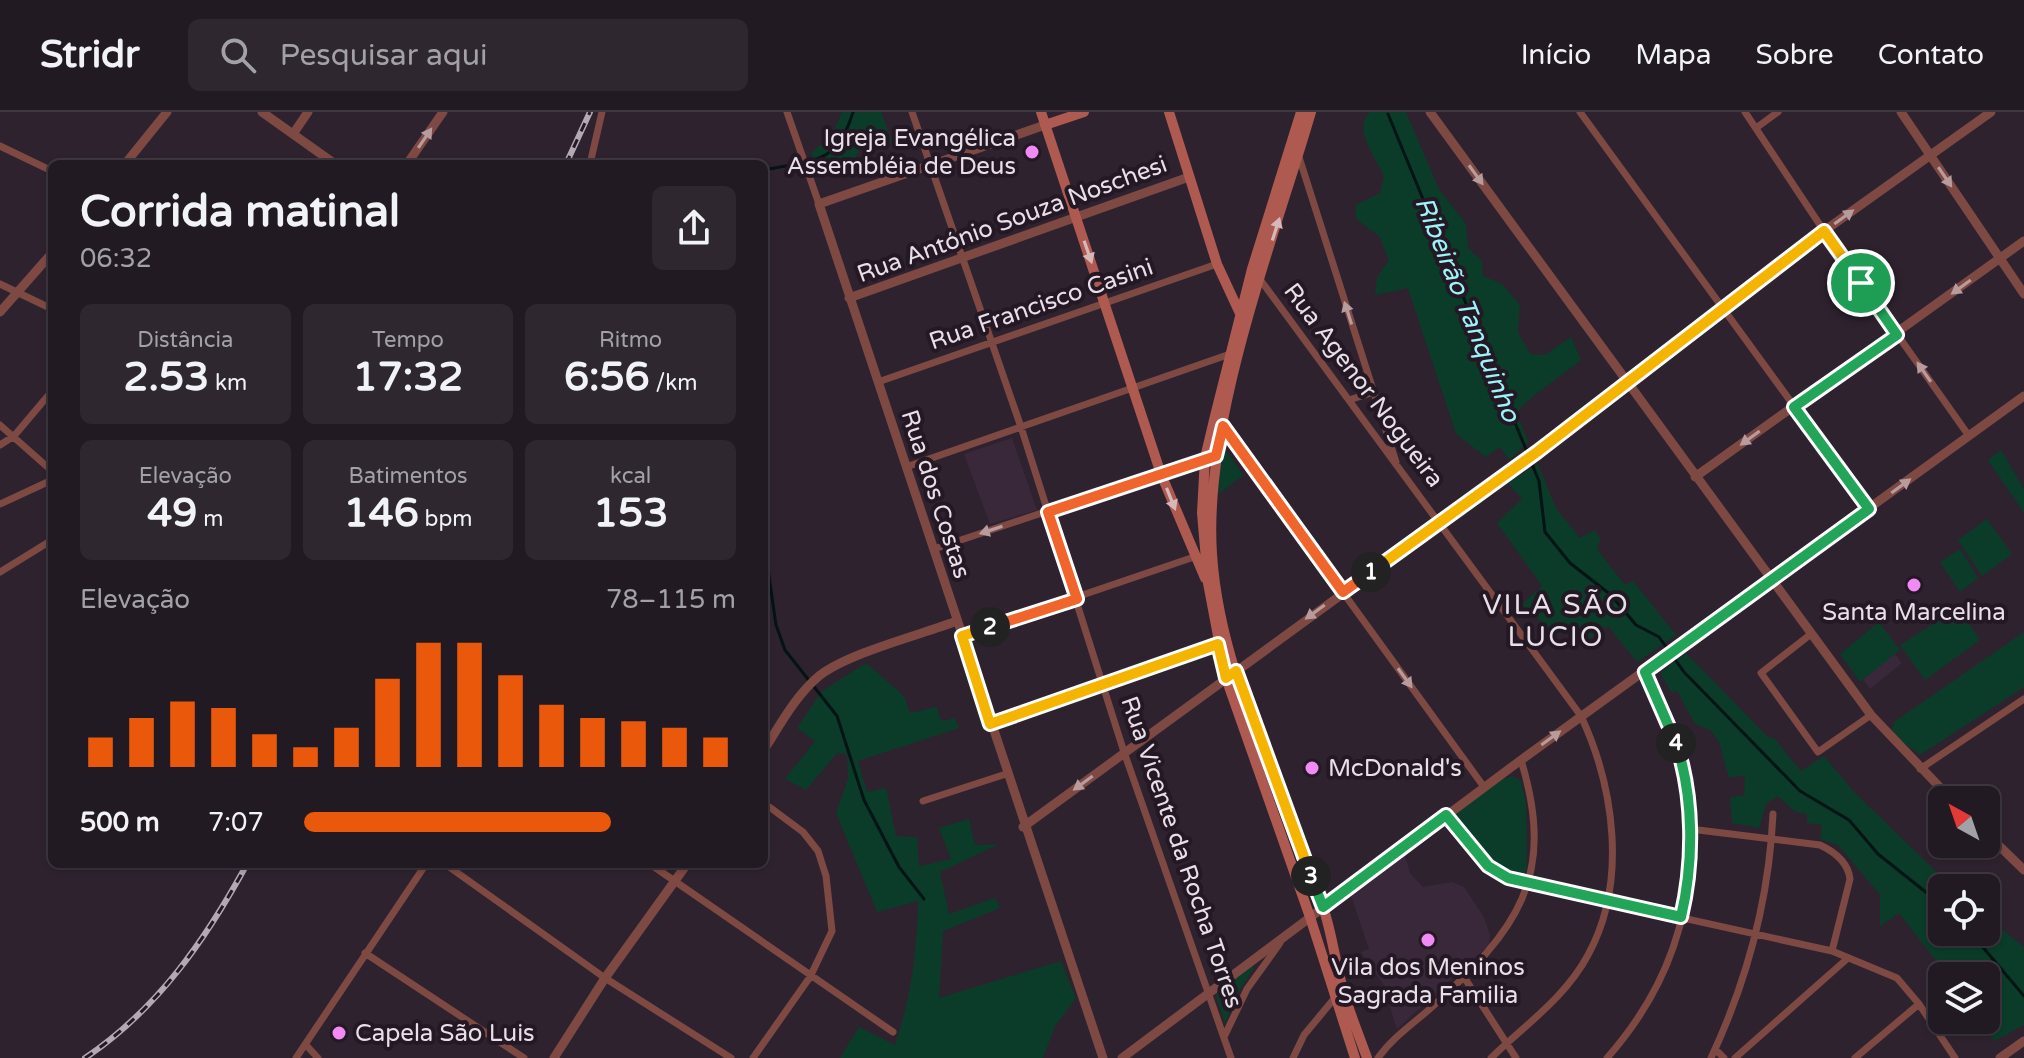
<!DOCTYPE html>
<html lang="pt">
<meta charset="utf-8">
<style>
:root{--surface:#221a23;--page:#2e2730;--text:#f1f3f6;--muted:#a2a1a6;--line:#3f3841;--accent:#ea580c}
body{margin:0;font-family:"Varela Round",sans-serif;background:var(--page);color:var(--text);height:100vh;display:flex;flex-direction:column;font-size:30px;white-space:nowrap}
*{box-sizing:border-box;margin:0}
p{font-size:26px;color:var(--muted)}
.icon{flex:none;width:44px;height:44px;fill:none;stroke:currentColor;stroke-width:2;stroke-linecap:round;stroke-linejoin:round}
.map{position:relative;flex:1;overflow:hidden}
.sheet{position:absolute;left:48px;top:48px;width:720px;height:708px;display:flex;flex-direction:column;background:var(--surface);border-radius:12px;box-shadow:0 2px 6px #0004,0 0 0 2px var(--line)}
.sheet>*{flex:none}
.needle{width:52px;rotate:320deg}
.buttons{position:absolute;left:1928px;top:674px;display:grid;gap:16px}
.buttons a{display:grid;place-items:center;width:72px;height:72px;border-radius:12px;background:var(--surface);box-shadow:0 2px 6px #0004,0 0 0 2px var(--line);font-size:40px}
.pin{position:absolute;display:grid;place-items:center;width:68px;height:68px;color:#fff;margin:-34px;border:4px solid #fff;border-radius:50%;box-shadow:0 2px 8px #0007}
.km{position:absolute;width:40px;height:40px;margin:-20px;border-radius:50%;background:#222;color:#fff;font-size:22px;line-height:40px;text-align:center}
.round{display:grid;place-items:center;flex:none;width:84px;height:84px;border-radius:12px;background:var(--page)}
.head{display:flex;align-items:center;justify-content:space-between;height:136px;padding:0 32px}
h1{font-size:44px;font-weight:700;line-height:60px}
.metrics{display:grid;grid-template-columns:repeat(3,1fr);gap:12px;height:136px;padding:8px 32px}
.metrics div{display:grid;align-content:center;border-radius:12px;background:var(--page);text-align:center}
.metrics b{font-size:40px;font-weight:700}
.metrics small{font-size:22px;font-weight:400}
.metrics p{font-size:22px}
.chart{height:224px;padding:16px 32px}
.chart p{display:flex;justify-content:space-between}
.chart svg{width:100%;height:144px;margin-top:8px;stroke:var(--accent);stroke-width:6}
ul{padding:0 32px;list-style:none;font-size:26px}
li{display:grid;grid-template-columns:128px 96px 1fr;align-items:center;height:60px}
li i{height:20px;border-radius:10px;background:var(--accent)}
header{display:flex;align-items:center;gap:48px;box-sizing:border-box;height:112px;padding:0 40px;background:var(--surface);border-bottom:2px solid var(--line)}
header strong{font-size:38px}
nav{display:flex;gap:44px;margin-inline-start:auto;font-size:28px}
.search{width:560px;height:72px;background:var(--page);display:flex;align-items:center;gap:20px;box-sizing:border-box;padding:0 28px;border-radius:12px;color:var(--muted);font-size:30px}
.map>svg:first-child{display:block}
</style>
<header>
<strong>Stridr</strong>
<div class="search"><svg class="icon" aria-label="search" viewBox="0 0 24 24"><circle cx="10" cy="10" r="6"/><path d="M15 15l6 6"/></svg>Pesquisar aqui</div>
<nav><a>Início</a><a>Mapa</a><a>Sobre</a><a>Contato</a></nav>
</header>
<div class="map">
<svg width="2024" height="946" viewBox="0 0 2024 946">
<rect width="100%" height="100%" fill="#2e222f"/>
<path fill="#39283a" d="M1012,326L1037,398L990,412L964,342Z
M1893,540L1902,551L1870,577L1858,561Z
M1405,744L1410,761L1423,775L1452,770L1464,775L1484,805L1490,823L1489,833L1397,917L1382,870L1361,840L1369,837L1351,784Z"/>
<path fill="#0a3c29" d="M842,0H881L892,29L886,36C868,31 856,33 854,54L815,51L811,41L832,23Z
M1370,0H1406L1439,77L1466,112L1468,136L1482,149L1483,164L1502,172L1520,193L1518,220L1530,242L1545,243L1571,225L1581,248C1567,260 1522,290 1517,301L1528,330L1509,348L1500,335L1486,345L1456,322L1408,176L1375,183L1377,165L1389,148L1379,124L1356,107V93L1380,81L1384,64C1376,45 1352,17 1370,0Z
M1222,333L1243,363L1218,383Z
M2001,338L2024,377V401L1988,348Z
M1538,352L1556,396L1580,426L1595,418L1601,428L1597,437L1625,473L1633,469L1676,523L1637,550L1608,514L1589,527L1573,511L1556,524L1522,492L1542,474L1497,411L1522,387L1508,371Z
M1987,407L2012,442L1982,464L1958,428Z
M1960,437L1978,466L1960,480L1940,450Z
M1958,496L1980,528L1925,568L1900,533Z
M1879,510L1900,538L1860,570L1840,542Z
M2024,520V575L1920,643L1897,626L1892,618L1894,610Z
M1686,541L1768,625L1774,626L1801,659L1824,644L1854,680L1953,776H1942V820H1986V804L2024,835V913L1994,929L1979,908H1986V864H1948L1899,801L1880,814V783L1838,733L1820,727L1822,713L1807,711V702L1796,700L1777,684L1766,692L1759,716L1732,711L1730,685L1744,683L1745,663L1729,666L1719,630L1710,618L1695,612L1677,579L1672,581L1660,561Z
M866,551L904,584L910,601L937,595L941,609L955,606L959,616L858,649L867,680L886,676L896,724L917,725L919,754L951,747L939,716L969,707L975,733L999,732L940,760L949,802L995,786L1000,796L943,819L939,886L1061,849L1076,886L1055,914L1043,946H840L859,915L895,933C911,885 917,840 918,789L877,800L836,701L848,667L847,642L837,641L806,678L785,667L815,629L797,616L822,579Z
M1513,664L1521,669L1526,691L1527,757L1523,764C1491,764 1471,727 1453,703L1501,668Z
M1252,852L1254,856L1238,881L1225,912L1215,881Z"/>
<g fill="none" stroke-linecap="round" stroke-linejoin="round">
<path stroke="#041314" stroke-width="3" d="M1388,2L1539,369L1545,420L1570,451L1611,483L1636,513L1659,525L1684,560L1800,679L1849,708L1878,742L1942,793
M764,58C812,48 837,54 853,0
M764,430L776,513L785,538L837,604L864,688L899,755L924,787
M1970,820L2024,884"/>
<path stroke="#7e4942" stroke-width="7" d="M787,0L819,92
M912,0L1021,315L1124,640L1231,946
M1580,0L1869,397
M1745,0L1824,119L1969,324
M1756,16L1778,0
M0,34L52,59
M1299,45L1396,350
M590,52L602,0
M1259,166L1581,604C1614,675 1628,770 1588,843C1565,886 1525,913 1491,946
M0,172L52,197
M878,270L1217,152
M1349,288L1374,280
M1221,312L1484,675
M0,313L52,359
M0,333L14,324L52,279
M906,355L1230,242
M0,392L52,368
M934,437L1206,346
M0,460L52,428
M1811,522L1761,561L1818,640L1871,603
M962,524L1194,445
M1920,657L2024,587
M923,689L1006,662
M1446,703L1488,754L1520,770L1832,839L1897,866L1919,892L1955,946
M1690,717L1820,733C1835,740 1848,750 1850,767L1832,839
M445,752L605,866L731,946
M650,752L893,920
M365,841L524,946
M1464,865L1516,946
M1224,925L1247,877L1280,831
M306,933L318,946
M1715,937L1724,946
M296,946L426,752
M753,946L810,865L832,819L826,764L818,739L803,720L764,691
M1293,946L1304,923L1338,882
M1378,946C1392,926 1414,911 1432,895C1517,818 1557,766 1521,648
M1607,946C1708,832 1712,692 1645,560
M1711,946C1747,869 1769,787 1773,702
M1735,946L1848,846
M1855,946L1919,892"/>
<path stroke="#7e4942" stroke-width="9" d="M262,0L335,52
M1430,0L1871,603L1952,688
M1901,0L2024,182
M1045,13L819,92L1103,946
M293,22L308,0
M125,52L167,0
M407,52L443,0
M849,186L1189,65
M0,200L52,141
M1695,365L2024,129
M990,612L1218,532
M764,638C780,613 796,583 819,564C848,541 920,523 957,509
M1023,715L1537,340L1824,119L1991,0
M1986,721L2024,758
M554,946L605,866L687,752
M1122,946L1521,648L2024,284
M2000,946L2024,929"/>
<path stroke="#af5a50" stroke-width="10" d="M1041,0L1161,362L1205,466
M1169,0L1217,152L1243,208
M1301,0L1252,157L1215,304L1205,346L1202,401L1208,471L1226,566L1310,805L1355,946
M1311,0C1273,130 1203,308 1212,442C1220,566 1286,679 1323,795C1332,821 1335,850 1343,877C1349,900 1359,923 1367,946
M1045,13L1084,0"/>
<g stroke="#b2a9b2" stroke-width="6">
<path id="rail" d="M566,52L590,0
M85,946C158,897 206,827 247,752"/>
</g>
<use href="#rail" stroke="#241825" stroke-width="3" stroke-dasharray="9" stroke-linecap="butt"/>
</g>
<defs><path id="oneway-solid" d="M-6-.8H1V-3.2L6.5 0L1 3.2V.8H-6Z" transform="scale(2)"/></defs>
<g fill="#b89c9d">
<use href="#oneway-solid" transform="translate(425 26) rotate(-56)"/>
<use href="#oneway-solid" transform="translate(1476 63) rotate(54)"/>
<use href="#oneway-solid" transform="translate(1945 65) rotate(56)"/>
<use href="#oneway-solid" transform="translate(1844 105) rotate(-36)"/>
<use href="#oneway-solid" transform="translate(1961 175) rotate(144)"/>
<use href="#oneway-solid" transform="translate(1348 201) rotate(-108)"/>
<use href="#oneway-solid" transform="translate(1924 260) rotate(-125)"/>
<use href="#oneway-solid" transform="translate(1750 326) rotate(144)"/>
<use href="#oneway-solid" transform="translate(1901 374) rotate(-36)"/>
<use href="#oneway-solid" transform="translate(991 418) rotate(162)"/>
<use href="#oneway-solid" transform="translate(1315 500) rotate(144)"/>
<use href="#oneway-solid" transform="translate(1405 566) rotate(54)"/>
<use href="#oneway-solid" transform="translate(1551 626) rotate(-36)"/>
<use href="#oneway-solid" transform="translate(1083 671) rotate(144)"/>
</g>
<g fill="#d7b8ba">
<use href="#oneway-solid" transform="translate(1276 117) rotate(-72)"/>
<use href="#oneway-solid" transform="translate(1088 140) rotate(71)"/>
<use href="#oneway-solid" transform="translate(1171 387) rotate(68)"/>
</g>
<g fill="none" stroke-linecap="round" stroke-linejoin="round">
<g stroke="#fff" stroke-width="16">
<path id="split-1" d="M1371,460L1537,340L1824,119L1861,171"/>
</g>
<g stroke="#fff" stroke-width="16">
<path id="split-2" d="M990,515L1077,487L1048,400L1216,344L1223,314L1343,480L1371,460"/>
</g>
<g stroke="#fff" stroke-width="16">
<path id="split-3" d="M990,515L962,524L990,612L1218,532L1226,566L1236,559L1311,764"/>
</g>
<g stroke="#fff" stroke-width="16">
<path id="split-4" d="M1311,764L1323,795L1446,703L1488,754L1508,766L1681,805C1694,750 1694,685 1676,631"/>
</g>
<g stroke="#fff" stroke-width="16">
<path id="split-5" d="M1676,631L1645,560L1869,397L1794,295L1897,223L1861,171"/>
</g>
<use href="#split-1" stroke="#f5b400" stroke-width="10"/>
<use href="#split-2" stroke="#f0652b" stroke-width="10"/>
<use href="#split-3" stroke="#f5b400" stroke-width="10"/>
<use href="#split-4" stroke="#22a559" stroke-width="10"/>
<use href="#split-5" stroke="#22a559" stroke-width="10"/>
</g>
<g fill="#f18af4" stroke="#241825" stroke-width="3">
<circle cx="1032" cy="40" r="8"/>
<circle cx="1914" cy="473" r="8"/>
<circle cx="1312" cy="656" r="8"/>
<circle cx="1428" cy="828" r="8"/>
<circle cx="339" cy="921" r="8"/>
</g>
<g text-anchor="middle" stroke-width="8" stroke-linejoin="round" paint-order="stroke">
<g font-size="24" fill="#e8e0e8" stroke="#241825">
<text x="1016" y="34" text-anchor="end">Igreja Evangélica<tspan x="1016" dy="28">Assembléia de Deus</tspan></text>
<text x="1914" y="508">Santa Marcelina</text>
<text x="1328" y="664" text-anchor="start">McDonald's</text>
<text x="1428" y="863">Vila dos Meninos<tspan x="1428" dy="28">Sagrada Familia</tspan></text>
<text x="355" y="929" text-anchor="start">Capela São Luis</text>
</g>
<g font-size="24" fill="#e8e0e8" stroke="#241825">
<text transform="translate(1012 107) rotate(-20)" y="8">Rua António Souza Noschesi</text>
<text transform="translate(1041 192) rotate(-19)" y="8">Rua Francisco Casini</text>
<text transform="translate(1364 273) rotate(53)" y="8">Rua Agenor Nogueira</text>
<text transform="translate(936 382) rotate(72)" y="8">Rua dos Costas</text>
<text transform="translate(1182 740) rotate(71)" y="8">Rua Vicente da Rocha Torres</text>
</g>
<g font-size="26" font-style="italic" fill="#9ef2f9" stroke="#241825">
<text transform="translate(1468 197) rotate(68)" y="9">Ribeirão Tanquinho</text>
</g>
<g font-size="28" letter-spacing="2" fill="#e8e0e8" stroke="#241825">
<text x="1556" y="502">VILA SÃO<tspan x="1556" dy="32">LUCIO</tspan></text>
</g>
</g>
</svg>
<div class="buttons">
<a><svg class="needle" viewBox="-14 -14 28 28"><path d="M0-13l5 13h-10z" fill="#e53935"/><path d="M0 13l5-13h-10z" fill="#a2a1a6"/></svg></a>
<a><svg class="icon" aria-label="locate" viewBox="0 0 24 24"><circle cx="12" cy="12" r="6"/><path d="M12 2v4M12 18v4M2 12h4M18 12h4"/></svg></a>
<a><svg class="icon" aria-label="layers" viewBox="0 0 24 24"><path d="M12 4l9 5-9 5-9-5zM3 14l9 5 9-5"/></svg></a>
</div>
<div class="pin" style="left:1861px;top:171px;background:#1e9e55"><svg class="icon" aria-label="arrive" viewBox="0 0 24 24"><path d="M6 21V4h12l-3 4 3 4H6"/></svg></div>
<b class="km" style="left:1371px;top:460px">1</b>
<b class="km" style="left:990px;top:515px">2</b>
<b class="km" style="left:1311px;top:764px">3</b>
<b class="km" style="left:1676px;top:631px">4</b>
<section class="sheet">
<div class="head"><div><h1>Corrida matinal</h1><p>06:32</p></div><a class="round"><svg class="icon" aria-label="share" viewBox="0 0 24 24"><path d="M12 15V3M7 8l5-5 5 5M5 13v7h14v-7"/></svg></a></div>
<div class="metrics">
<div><p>Distância</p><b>2.53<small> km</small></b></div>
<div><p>Tempo</p><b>17:32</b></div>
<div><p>Ritmo</p><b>6:56<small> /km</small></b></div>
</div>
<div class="metrics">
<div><p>Elevação</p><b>49<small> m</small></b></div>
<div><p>Batimentos</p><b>146<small> bpm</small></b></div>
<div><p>kcal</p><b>153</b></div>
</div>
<div class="chart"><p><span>Elevação</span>78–115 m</p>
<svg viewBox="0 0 160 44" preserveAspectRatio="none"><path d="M5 44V35M15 44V29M25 44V24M35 44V26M45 44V34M55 44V38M65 44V32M75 44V17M85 44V6M95 44V6M105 44V16M115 44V25M125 44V29M135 44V30M145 44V32M155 44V35"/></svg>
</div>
<ul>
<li><b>500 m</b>7:07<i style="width:71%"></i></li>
</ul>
</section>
</div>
